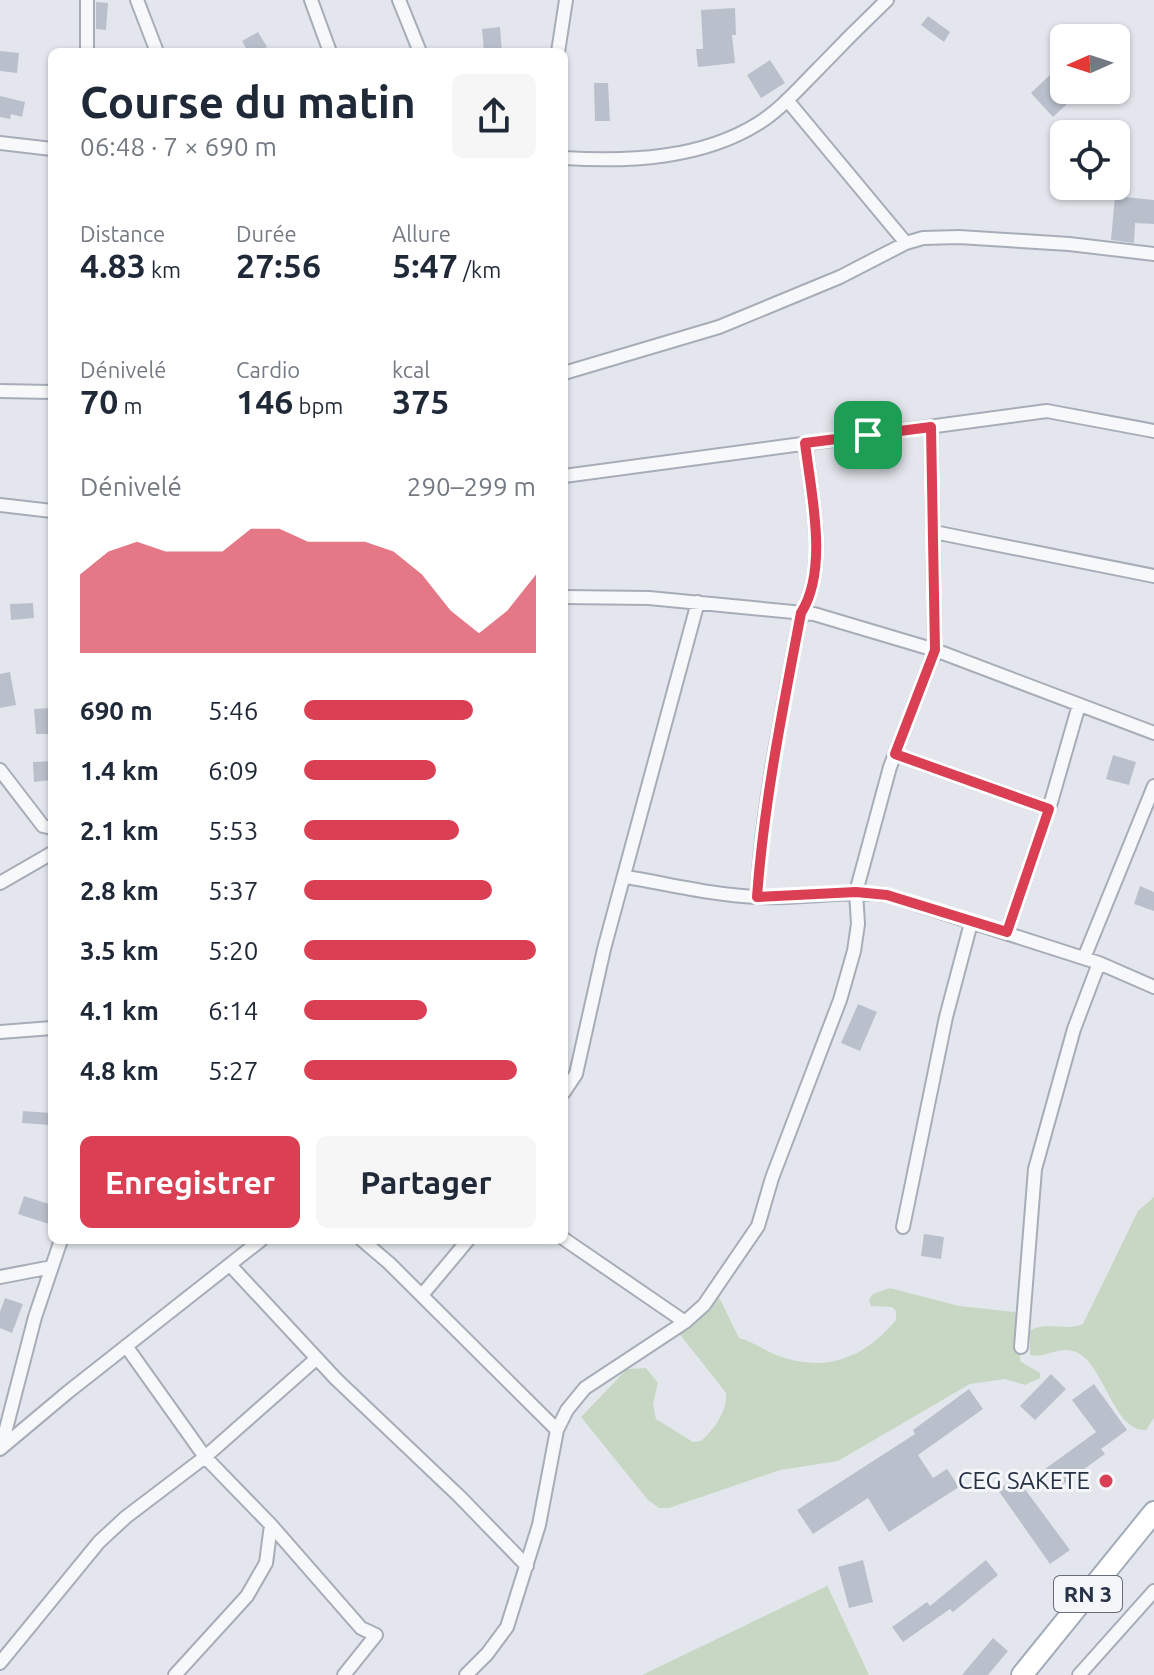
<!DOCTYPE html>
<html lang="fr">
<meta charset="utf-8">
<style>
:root{--surface:#fff;--page:#f6f6f7;--text:#1f2937;--muted:#747a83;--accent:#db3f54}
body{margin:0;font-family:Ubuntu,sans-serif;background:var(--page);color:var(--text);height:100vh;display:flex;flex-direction:column;font-size:30px;white-space:nowrap}
*{box-sizing:border-box;margin:0}
p{font-size:26px;color:var(--muted)}
.icon{flex:none;width:44px;height:44px;fill:none;stroke:currentColor;stroke-width:2;stroke-linecap:round;stroke-linejoin:round}
.map{position:relative;flex:1;overflow:hidden}
.drawer{position:absolute;left:48px;top:48px;width:520px;height:1196px;display:flex;flex-direction:column;background:var(--surface);border-radius:12px;box-shadow:0 2px 6px #0004}
.drawer>*{flex:none}
.needle{width:52px;rotate:267deg}
.fabs{position:absolute;left:1050px;top:24px;display:grid;gap:16px}
.fabs a{display:grid;place-items:center;width:80px;height:80px;border-radius:12px;background:var(--surface);box-shadow:0 2px 6px #0004;font-size:40px}
.pin{position:absolute;display:grid;place-items:center;width:68px;height:68px;color:#fff;margin:-34px;border-radius:16px;box-shadow:0 4px 12px #0006}
.round{display:grid;place-items:center;flex:none;width:84px;height:84px;border-radius:12px;background:var(--page)}
.head{display:flex;align-items:center;justify-content:space-between;height:136px;padding:0 32px}
h1{font-size:44px;font-weight:700;line-height:60px}
.metrics{display:grid;grid-template-columns:repeat(3,1fr);gap:12px;height:136px;padding:8px 32px}
.metrics div{display:grid;align-content:center}
.metrics b{font-size:34px;font-weight:700}
.metrics small{font-size:22px;font-weight:400}
.metrics p{font-size:22px}
.chart{height:224px;padding:16px 32px}
.chart p{display:flex;justify-content:space-between}
.chart svg{width:100%;height:144px;margin-top:8px;fill:var(--accent);opacity:.7}
.cta{display:flex;gap:16px;margin-top:auto;padding:16px 32px}
.cta a{flex:1;height:92px;border-radius:12px;background:var(--accent);color:#fff;font-size:32px;font-weight:700;line-height:92px;text-align:center}
.cta a+a{background:var(--page);color:var(--text)}
ul{padding:0 32px;list-style:none;font-size:26px}
li{display:grid;grid-template-columns:128px 96px 1fr;align-items:center;height:60px}
li i{height:20px;border-radius:10px;background:var(--accent)}
.map>svg:first-child{display:block}
</style>
<div class="map">
<svg width="1154" height="1675" viewBox="0 0 1154 1675">
<rect width="100%" height="100%" fill="#e3e7ed"/>
<path fill="#c8d7c4" d="M1154,1197V1418L1146,1430C1114,1432 1105,1367 1078,1353C1060,1344 1047,1359 1030,1355V1331C1046,1320 1066,1332 1083,1324L1138,1211Z
M890,1288L959,1306L1015,1312L1020,1326V1361L1040,1373V1378L1025,1385L1005,1379L970,1384L838,1461L780,1470L669,1508H659L648,1500L581,1417L627,1369L646,1368L658,1383L653,1404L656,1419L693,1442L701,1441C714,1430 728,1410 726,1393L678,1332L719,1297L739,1338C755,1342 769,1354 785,1358C831,1372 867,1355 896,1320V1311L892,1307L871,1306L869,1300L873,1294Z
M827,1585L869,1675H642L827,1586Z"/>
<path fill="#bac0cb" d="M96,2L108,3L106,30L96,29Z
M735,8L736,35H732L735,63L698,67L696,49H703L701,10Z
M928,16L950,32L944,42L921,25Z
M500,27L502,52H484L482,29Z
M258,32L267,47L258,52H248L242,41Z
M0,51L19,53L17,73L0,71Z
M770,60L785,83L761,98L747,75Z
M1056,69L1064,77V90H1082L1053,117L1031,93Z
M594,83H608L610,121H595Z
M0,96L25,102L22,117L11,114L10,119L0,117Z
M1115,196L1154,200V224L1135,223L1134,243L1111,240Z
M33,603L34,618L11,620L10,604Z
M10,672L16,705L0,708V674Z
M52,708V734H36L34,709Z
M1113,755L1136,762L1129,785L1106,779Z
M52,761V780L34,782L33,762Z
M1140,886L1154,892V911L1134,904Z
M858,1004L877,1012L860,1051L841,1043Z
M23,1111L51,1113V1125L22,1123Z
M24,1196L52,1205V1225L18,1214Z
M924,1234L944,1237L941,1259L921,1256Z
M5,1298L23,1304L12,1333L0,1328V1312Z
M1051,1374L1066,1389L1035,1420L1020,1406Z
M1094,1384L1127,1430L1101,1449L1105,1454L1058,1488L1045,1469L1096,1432L1072,1400Z
M969,1389L983,1409L918,1455L933,1478L947,1469L959,1487L889,1532L868,1498L813,1534L797,1510L915,1434L913,1430Z
M1016,1477L1070,1550L1050,1564L998,1490Z
M863,1560L873,1602L849,1608L838,1567Z
M986,1560L998,1575L953,1612L950,1609L903,1642L892,1627L927,1602L930,1606Z
M993,1638L1008,1651L988,1675H962Z"/>
<g fill="none" stroke-linecap="round" stroke-linejoin="round">
<g stroke="#a7adb8" stroke-width="16">
<path id="street" d="M87,0V52
M137,0L157,52
M311,0L330,52
M399,0L420,52
M558,52L566,0
M787,100L906,243
M0,143L52,149
M564,158C629,162 702,159 759,123C781,109 799,88 818,69C840,46 863,23 887,0
M564,373L719,327L840,277L906,243L923,238L959,237L1069,244L1154,254
M0,391L52,392
M564,476L1047,411L1154,431
M0,505L52,511
M934,532L1154,576
M564,597L649,598L814,614L935,650L1154,733
M895,754L1049,809
M0,770L43,826L52,828
M626,877C669,884 712,895 756,897C799,899 842,890 887,895L1099,963L1154,987
M0,883L52,853
M757,897C763,801 783,708 801,613C829,569 811,493 805,443
M1007,932L1049,809L1079,705
M1084,958L1154,786
M0,1032L52,1028
M564,1092L576,1074L604,949L698,602
M903,1227L946,1017L971,923
M564,1239L685,1322
M362,1240L389,1263L557,1430
M230,1265L336,1379L460,1497L527,1566
M0,1277L52,1267
M422,1295L468,1240
M126,1346L205,1457L271,1525L361,1628L376,1635L344,1675
M1021,1347L1035,1169L1074,1029L1099,963
M1,1448L35,1317L61,1240
M0,1449L68,1392L261,1240
M0,1663L99,1542L126,1517L205,1457L316,1359
M175,1675L247,1596L266,1563L271,1525
M466,1675L487,1654L507,1627L539,1525L557,1430L567,1410L585,1388L685,1322L704,1305L758,1226L772,1178L840,1000L854,951L858,924L856,892L890,767L935,650L931,427
M1079,1675L1154,1591"/>
</g>
<g stroke="#a1abb9" stroke-width="24">
<path id="primary" d="M1022,1675L1154,1512"/>
</g>
<use href="#street" stroke="#f7f8fa" stroke-width="12"/>
<use href="#primary" stroke="#fff" stroke-width="20"/>
</g>
<g fill="none" stroke-linecap="round" stroke-linejoin="round">
<g stroke="#fff" stroke-width="16">
<path id="route" d="M931,427L935,650L895,754L1049,809L1007,932L887,895L856,892L757,897C764,801 783,708 801,613C829,569 811,493 805,443Z"/>
</g>
<use href="#route" stroke="#db3f54" stroke-width="10"/>
</g>
<circle fill="#db3f54" stroke="#f4f6f9" stroke-width="3" cx="1106" cy="1481" r="8"/>
<g text-anchor="middle" stroke-width="6" stroke-linejoin="round" paint-order="stroke">
<rect fill="#f4f6f9" stroke="#666e7c" stroke-width="2" x="1054" y="1576" width="68" height="36" rx="6"/>
<g font-size="22" font-weight="bold" fill="#293347">
<text x="1088" y="1602">RN 3</text>
</g>
<g font-size="24" fill="#293347" stroke="#f4f6f9" text-anchor="end">
<text x="1090" y="1489">CEG SAKETE</text>
</g>
</g>
</svg>
<div class="fabs">
<a><svg class="needle" viewBox="-14 -14 28 28"><path d="M0-13l5 13h-10z" fill="#e53935"/><path d="M0 13l5-13h-10z" fill="#747a83"/></svg></a>
<a><svg class="icon" aria-label="locate" viewBox="0 0 24 24"><circle cx="12" cy="12" r="6"/><path d="M12 2v4M12 18v4M2 12h4M18 12h4"/></svg></a>
</div>
<div class="pin" style="left:868px;top:435px;background:#1e9e55"><svg class="icon" aria-label="arrive" viewBox="0 0 24 24"><path d="M6 21V4h12l-3 4 3 4H6"/></svg></div>
<section class="drawer">
<div class="head"><div><h1>Course du matin</h1><p>06:48 · 7 × 690 m</p></div><a class="round"><svg class="icon" aria-label="share" viewBox="0 0 24 24"><path d="M12 15V3M7 8l5-5 5 5M5 13v7h14v-7"/></svg></a></div>
<div class="metrics">
<div><p>Distance</p><b>4.83<small> km</small></b></div>
<div><p>Durée</p><b>27:56</b></div>
<div><p>Allure</p><b>5:47<small> /km</small></b></div>
</div>
<div class="metrics">
<div><p>Dénivelé</p><b>70<small> m</small></b></div>
<div><p>Cardio</p><b>146<small> bpm</small></b></div>
<div><p>kcal</p><b>375</b></div>
</div>
<div class="chart"><p><span>Dénivelé</span>290–299 m</p>
<svg viewBox="0 0 160 44" preserveAspectRatio="none"><path d="M0 44V20L10 13L20 10L30 13L40 13L50 13L60 6L70 6L80 10L90 10L100 10L110 13L120 20L130 31L140 38L150 31L160 20V44z"/></svg>
</div>
<ul>
<li><b>690 m</b>5:46<i style="width:73%"></i></li>
<li><b>1.4 km</b>6:09<i style="width:57%"></i></li>
<li><b>2.1 km</b>5:53<i style="width:67%"></i></li>
<li><b>2.8 km</b>5:37<i style="width:81%"></i></li>
<li><b>3.5 km</b>5:20<i style="width:100%"></i></li>
<li><b>4.1 km</b>6:14<i style="width:53%"></i></li>
<li><b>4.8 km</b>5:27<i style="width:92%"></i></li>
</ul>
<div class="cta"><a>Enregistrer</a><a>Partager</a></div>
</section>
</div>
